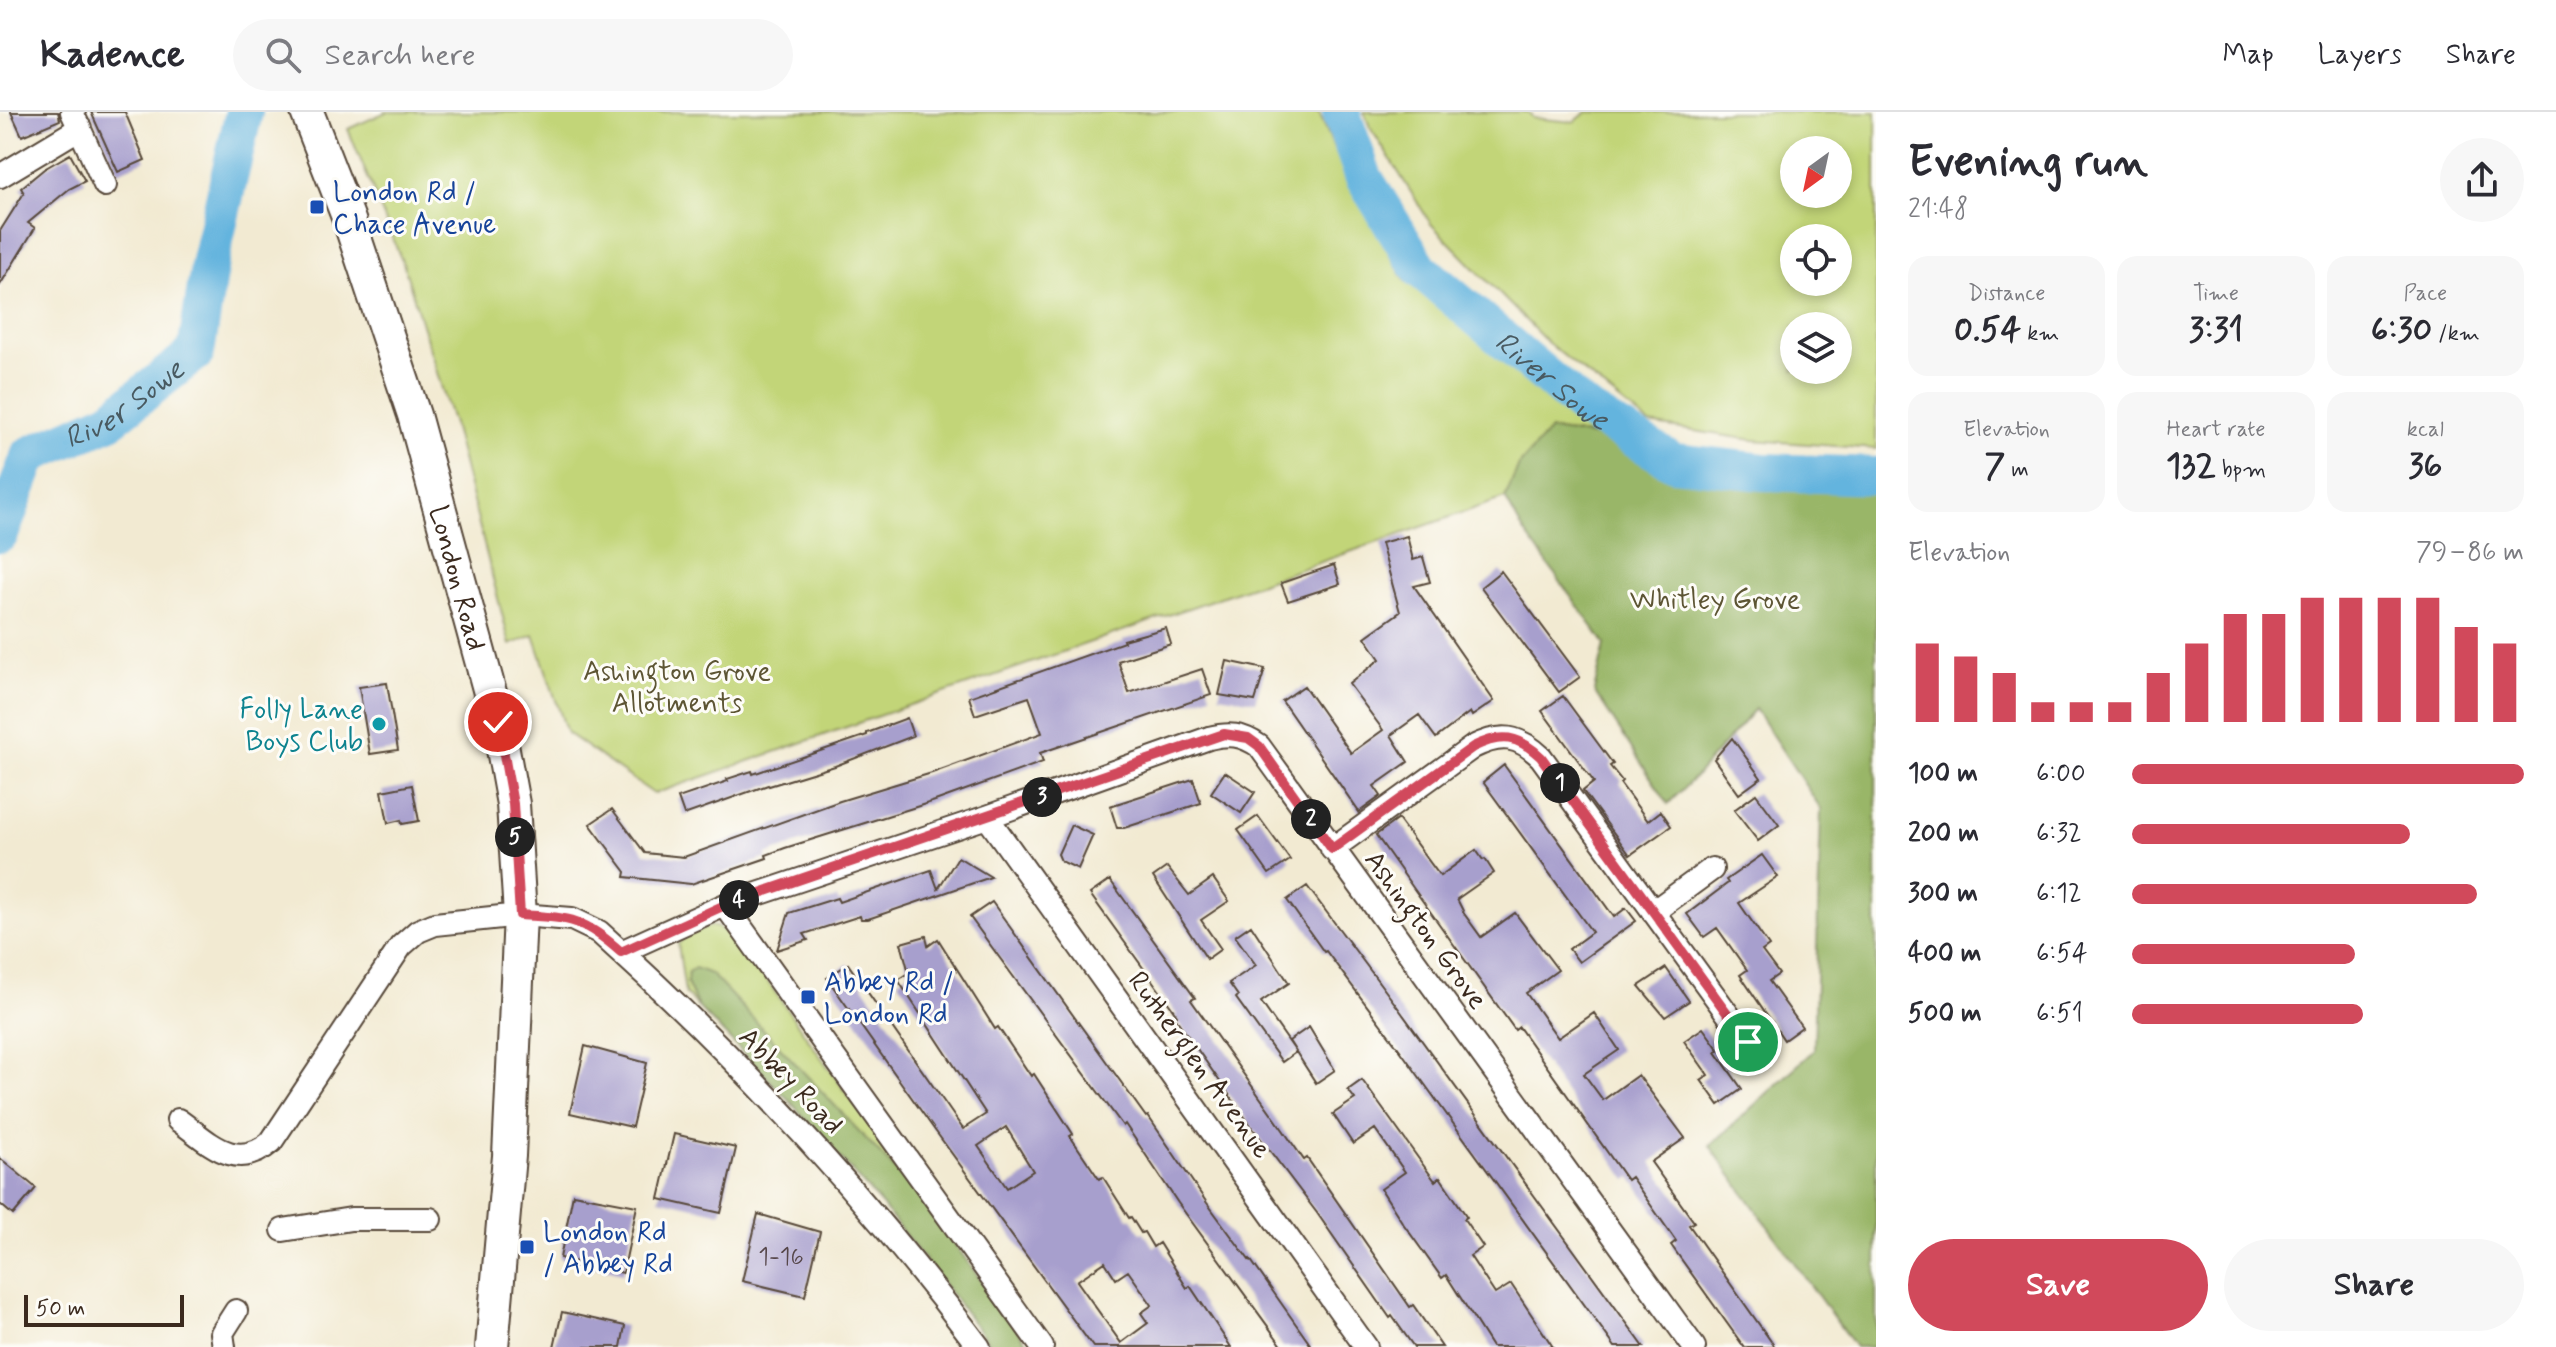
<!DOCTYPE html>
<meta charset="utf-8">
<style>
:root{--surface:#fff;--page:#f7f7f7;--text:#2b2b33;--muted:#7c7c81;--line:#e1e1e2;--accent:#d1495b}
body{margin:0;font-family:Mynerve,sans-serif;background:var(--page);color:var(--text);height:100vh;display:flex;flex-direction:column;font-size:30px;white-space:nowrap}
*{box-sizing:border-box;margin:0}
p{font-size:26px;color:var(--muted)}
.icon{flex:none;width:44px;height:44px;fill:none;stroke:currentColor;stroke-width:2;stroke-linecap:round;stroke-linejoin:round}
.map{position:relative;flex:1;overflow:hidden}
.panel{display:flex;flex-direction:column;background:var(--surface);width:680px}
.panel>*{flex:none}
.needle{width:52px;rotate:213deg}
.fabs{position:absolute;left:1780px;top:24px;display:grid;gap:16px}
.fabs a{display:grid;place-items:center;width:72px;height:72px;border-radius:50%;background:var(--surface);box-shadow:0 4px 12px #0003;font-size:40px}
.scale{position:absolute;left:24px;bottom:20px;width:160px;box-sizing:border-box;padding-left:8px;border:4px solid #3b2a1e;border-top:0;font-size:22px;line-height:28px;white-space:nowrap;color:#3b2a1e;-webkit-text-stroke:6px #fdfcf7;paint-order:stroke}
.pin{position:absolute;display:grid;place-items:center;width:68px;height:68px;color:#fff;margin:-34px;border:4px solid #fff;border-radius:50%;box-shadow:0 2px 8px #0007}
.km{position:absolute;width:40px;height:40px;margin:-20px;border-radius:50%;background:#222;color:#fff;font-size:22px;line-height:40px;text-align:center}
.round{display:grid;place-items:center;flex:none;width:84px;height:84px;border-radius:42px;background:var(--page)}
.overview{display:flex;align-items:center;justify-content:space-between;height:136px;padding:0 32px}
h1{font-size:44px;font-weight:700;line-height:60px}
.stats{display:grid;grid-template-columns:repeat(3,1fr);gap:12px;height:136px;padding:8px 32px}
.stats div{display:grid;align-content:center;border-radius:20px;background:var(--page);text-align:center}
.stats b{font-size:34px;font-weight:700}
.stats small{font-size:22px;font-weight:400}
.stats p{font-size:22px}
.chart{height:224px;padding:16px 32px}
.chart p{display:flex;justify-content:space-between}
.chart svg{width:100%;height:144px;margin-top:8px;stroke:var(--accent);stroke-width:6}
.button{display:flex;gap:16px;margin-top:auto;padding:16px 32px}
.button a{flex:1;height:92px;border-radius:48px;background:var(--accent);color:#fff;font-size:32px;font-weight:700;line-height:92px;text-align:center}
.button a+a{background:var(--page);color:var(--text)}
ul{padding:0 32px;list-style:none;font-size:26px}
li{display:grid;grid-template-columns:128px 96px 1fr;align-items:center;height:60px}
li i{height:20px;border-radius:10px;background:var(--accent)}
header{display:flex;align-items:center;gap:48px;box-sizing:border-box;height:112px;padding:0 40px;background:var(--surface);border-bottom:2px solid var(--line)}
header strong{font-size:38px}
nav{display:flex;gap:44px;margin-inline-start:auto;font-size:28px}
.search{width:560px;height:72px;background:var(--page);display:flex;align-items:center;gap:20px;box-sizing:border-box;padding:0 28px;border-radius:44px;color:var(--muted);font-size:30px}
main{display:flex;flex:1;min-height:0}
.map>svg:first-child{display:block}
</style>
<header>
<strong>Kadence</strong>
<div class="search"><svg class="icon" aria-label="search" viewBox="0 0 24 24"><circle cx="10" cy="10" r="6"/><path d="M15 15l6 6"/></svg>Search here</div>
<nav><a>Map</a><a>Layers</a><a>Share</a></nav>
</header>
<main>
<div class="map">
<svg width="1876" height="1235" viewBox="0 0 1876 1235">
<rect width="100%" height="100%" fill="#fdfcf7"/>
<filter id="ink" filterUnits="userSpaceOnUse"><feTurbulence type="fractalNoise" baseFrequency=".0125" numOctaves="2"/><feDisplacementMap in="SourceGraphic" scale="16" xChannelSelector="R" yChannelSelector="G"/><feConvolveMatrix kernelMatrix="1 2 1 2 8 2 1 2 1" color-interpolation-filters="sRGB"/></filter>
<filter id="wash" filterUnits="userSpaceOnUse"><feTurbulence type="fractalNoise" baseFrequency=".006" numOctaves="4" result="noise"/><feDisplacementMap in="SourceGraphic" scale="32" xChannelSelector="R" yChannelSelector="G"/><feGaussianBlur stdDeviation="1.8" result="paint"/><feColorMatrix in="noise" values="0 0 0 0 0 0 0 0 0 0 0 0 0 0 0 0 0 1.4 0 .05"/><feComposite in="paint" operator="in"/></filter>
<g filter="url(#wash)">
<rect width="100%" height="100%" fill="#f2ead2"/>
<path fill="#c2d578" stroke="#7e804b" stroke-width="2" fill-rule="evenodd" d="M386,0H1319L1348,69L1404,167L1595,324L1550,318L1505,386L654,682L567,621L534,523L510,533L453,312L404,154L348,17Z
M1364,0H1528L1533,6L1574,10L1587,0H1876V337L1753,328L1649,312L1548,231L1431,112L1370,15ZM1838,38V82H1794V38ZM1838,126V170H1794V126ZM1838,214V258H1794V214Z
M711,814C726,817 733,823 743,835L918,1082L711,863L687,871L698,895L685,881L678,832L689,821Z"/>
<path fill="#99b668" stroke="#6a7043" stroke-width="2" d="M1550,318L1595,324L1674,357L1726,369L1876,372V1235H1855L1710,1034L1814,938L1821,697L1755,597L1694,666L1668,692L1594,579L1605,532L1521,415L1505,386L1519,353Z
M695,856L711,862L918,1082L1030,1235H992L881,1092L789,988L698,895L687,871L688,860Z"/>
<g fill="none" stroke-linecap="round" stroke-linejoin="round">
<g stroke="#63b4de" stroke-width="38">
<path id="s1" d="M1341,0L1364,66L1420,157L1586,298L1674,350L1763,360L1876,364"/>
<path id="s2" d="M0,422L30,343L110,308L196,240L210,149L244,0"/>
</g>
</g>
<g id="blocks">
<path fill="#a79fcd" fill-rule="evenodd" d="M11,0H58L60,8L22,24Z
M91,0H125L145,48L118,60Z
M70,42L85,69L69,77L28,111L35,116L0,173V119L24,81L21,76L44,57Z
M1407,424L1413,448L1423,445L1430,470L1414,474L1494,589L1472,604L1470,600L1436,626L1419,603L1391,623L1408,650L1374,674L1381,684L1359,700L1282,589L1304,574L1351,641L1383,618L1349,572L1380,547L1365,525L1400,500L1381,431Z
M1334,453L1340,472L1288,489L1281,471Z
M1501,459L1580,565L1559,580L1481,475Z
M1166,516L1171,532L1118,549L1129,581L1202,557L1211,583L1040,641L1043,650L935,689L785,736L766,743L767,746L691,772L625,765L626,760L590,712L612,697L645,741L684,745L840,689L932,661L1042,621L1029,585L975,603L969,585L1124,530L1123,528Z
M1227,549L1265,557L1255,589L1219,583Z
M387,571L398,638L370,642L359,575Z
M1563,584L1613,652L1610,654L1622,669L1620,671L1648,709L1661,699L1671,714L1630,743L1583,679L1594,670L1542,599Z
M907,606L913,624L835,654L769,674L768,673L684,703L678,686L728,669L727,667L752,659L753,662L867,623V621Z
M1732,626L1761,666L1739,682L1714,647Z
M1504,653L1614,805L1626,796L1636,809L1579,850L1569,837L1592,820L1483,670Z
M1225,660L1255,680L1241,701L1211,681Z
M1193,667L1201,691L1124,716H1117L1110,694Z
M412,673L419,709L402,712L401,708L388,711L382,679Z
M1756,682L1779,713L1758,729L1734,698Z
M1258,704L1290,748L1269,762L1238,718Z
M1398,707L1440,764L1476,738L1483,748L1485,747L1494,761L1457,787L1465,803L1481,825L1515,801L1558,858L1526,881L1558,926L1594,901L1619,938L1584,962L1603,988L1638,963L1685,1026L1651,1050L1694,1110L1689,1113L1775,1235H1744L1671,1133L1676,1129L1631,1065L1627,1068L1519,915L1515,918L1414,777L1376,723Z
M1071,713L1093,723L1078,757L1061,749L1058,742Z
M1762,743L1778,765L1739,791L1769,834L1762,839L1779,862L1769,869L1802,915L1784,928L1740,863L1747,858L1717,816L1704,825L1687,802L1728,771L1726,768Z
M958,745L991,765L868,807H861L860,804L804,822L808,828L777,838L789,801L837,786L839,790L931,758L938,777Z
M1167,755L1189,783L1213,766L1229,789L1201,808L1221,837L1207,847L1153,765Z
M1110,768L1195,886L1191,888L1281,1015L1304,1048L1307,1046L1410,1195L1413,1193L1442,1235H1414L1392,1204L1390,1206L1317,1101L1251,1014L1174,904L1177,903L1090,782Z
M1307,774L1396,893L1644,1235H1615L1397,934L1326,839L1324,840L1287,788Z
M992,790L1113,959L1146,1005L1148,1004L1207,1091L1249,1148L1250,1147L1312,1235H1283L1178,1091L1125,1012L1123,1014L999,845L970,805Z
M1251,813L1289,871L1261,890L1296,940L1282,950L1236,886L1238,884L1229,871L1256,853L1235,824Z
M926,824L928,834L938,827L995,917L998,915L1031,964L1034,962L1073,1022L1070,1024L1099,1067L1103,1065L1129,1106L1131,1105L1141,1121L1144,1120L1153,1135L1159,1131L1187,1176L1190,1174L1231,1235H1093L931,1013L827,866L848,852L963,1017L986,1002L898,868L909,861L901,831ZM1006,1015L1033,1059L1007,1076L978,1034ZM1105,1150L1116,1167L1128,1159L1152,1193L1141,1201L1148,1211L1121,1231L1077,1169Z
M1666,856L1689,889L1665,905L1639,874Z
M1309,915L1335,958L1316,971L1289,929Z
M1703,916L1719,938L1716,940L1742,977L1719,993L1701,968L1708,963L1684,929Z
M585,934L647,951L632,1015L570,1001Z
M1362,968L1421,1050L1435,1069L1440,1065L1467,1105L1464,1107L1483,1135L1470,1144L1495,1182L1511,1172L1553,1235H1492L1446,1163L1442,1166L1402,1110L1381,1077L1405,1060L1375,1017L1353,1032L1333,1002L1355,987L1348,978Z
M674,1022L736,1036L721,1101L659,1087Z
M0,1046L36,1076L13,1103L0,1092Z
M573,1082L637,1094L623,1161L560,1146Z
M758,1102L820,1120L805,1184L742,1169Z
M562,1200L625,1214L621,1235H554Z"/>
</g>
</g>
<g filter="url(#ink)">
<use href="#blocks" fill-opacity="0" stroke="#564739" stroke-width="2"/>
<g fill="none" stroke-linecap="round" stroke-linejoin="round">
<g stroke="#564739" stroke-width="26">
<path id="street" d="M72,0L105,73
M0,64L80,16
M987,705L1366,1235
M1332,737L1473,635C1501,621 1518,623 1541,645L1748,930
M725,793L1042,1235
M1653,800L1712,757
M621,840L725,793L987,705L1209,626C1229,621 1242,622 1259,634L1694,1235
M178,1008C208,1029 235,1061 271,1030L401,834L418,819L435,812L520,803L572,807L599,820C739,946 866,1084 979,1235
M283,1118L351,1107H430
M224,1235L222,1221L236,1199"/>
</g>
<g stroke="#564739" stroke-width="36">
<g id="secondary">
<path id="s3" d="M307,0L348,105L414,303L498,610L513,692L520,803L509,1044L492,1235"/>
</g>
</g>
<use href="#street" stroke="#fff" stroke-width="22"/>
<use href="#secondary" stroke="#fff" stroke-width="32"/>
</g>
</g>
<g fill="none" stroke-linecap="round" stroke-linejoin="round" filter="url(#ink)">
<g stroke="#fff" stroke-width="16">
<path id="route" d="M498,610L513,692L520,803C570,806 582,805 621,840L725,793L1224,622L1248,626L1259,634L1332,737L1473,635C1501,621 1518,623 1541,645L1748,930"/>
</g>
<use href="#route" stroke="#d1495b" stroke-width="10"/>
</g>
<g fill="#1a4fb4" stroke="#fdfcf7" stroke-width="3">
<rect x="309" y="87" width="16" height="16" rx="4"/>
<rect x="800" y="877" width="16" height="16" rx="4"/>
<rect x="519" y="1127" width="16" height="16" rx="4"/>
</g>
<circle fill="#0f9aa8" stroke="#fdfcf7" stroke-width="3" cx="379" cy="612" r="8"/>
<g text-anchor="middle" stroke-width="6" stroke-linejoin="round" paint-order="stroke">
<g font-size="24" fill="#56474a">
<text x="781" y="1152">1-16</text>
</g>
<g font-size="28" fill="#164399" stroke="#fdfcf7" text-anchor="start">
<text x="333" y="89">London Rd /<tspan x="333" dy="32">Chace Avenue</tspan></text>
<text x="824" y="879">Abbey Rd /<tspan x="824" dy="32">London Rd</tspan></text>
<text x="543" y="1129">London Rd<tspan x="543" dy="32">/ Abbey Rd</tspan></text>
</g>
<g font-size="28" fill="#3b2a1e" stroke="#fdfcf7">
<text dy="10" stroke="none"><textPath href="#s3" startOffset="490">London Road</textPath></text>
<text transform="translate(1427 817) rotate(54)" y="10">Ashington Grove</text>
<text transform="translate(1201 952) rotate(54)" y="10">Rutherglen Avenue</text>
<text transform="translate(792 968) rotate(46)" y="10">Abbey Road</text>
</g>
<g font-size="28" fill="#5d5534" stroke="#fdfcf7">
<text x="1715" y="496">Whitley Grove</text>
<text x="677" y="568">Ashington Grove<tspan x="677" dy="32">Allotments</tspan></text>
</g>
<g font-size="28" fill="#0d838f" stroke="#fdfcf7" text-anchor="end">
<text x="363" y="606">Folly Lane<tspan x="363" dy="32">Boys Club</tspan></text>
</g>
<g font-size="30" font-style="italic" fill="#495a61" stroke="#fdfcf7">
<text dy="10" stroke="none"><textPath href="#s1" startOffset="350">River Sowe</textPath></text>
<text dy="10" stroke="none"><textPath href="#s2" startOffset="192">River Sowe</textPath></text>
</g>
</g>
</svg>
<div class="fabs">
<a><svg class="needle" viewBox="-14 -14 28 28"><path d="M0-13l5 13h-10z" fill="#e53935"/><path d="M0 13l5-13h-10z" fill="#7c7c81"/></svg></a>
<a><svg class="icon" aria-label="locate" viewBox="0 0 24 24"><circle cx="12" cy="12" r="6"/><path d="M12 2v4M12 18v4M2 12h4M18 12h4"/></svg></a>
<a><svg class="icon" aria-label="layers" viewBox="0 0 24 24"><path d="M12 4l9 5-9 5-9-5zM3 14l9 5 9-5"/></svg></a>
</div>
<div class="scale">50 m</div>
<div class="pin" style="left:1748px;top:930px;background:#1e9e55"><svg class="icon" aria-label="arrive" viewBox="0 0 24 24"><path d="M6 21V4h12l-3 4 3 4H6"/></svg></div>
<div class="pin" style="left:498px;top:610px;background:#d93025"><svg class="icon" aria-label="check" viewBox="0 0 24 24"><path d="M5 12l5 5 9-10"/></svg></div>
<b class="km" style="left:1560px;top:671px">1</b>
<b class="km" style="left:1311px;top:707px">2</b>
<b class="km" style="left:1042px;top:685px">3</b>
<b class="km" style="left:739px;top:788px">4</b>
<b class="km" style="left:515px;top:725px">5</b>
</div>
<section class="panel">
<div class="overview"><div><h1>Evening run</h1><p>21:48</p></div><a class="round"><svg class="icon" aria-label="share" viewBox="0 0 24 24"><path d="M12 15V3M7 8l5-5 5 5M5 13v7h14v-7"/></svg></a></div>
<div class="stats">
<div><p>Distance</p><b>0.54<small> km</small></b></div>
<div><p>Time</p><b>3:31</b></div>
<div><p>Pace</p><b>6:30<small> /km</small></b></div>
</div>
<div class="stats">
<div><p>Elevation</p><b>7<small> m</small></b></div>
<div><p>Heart rate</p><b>132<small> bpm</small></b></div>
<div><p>kcal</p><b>36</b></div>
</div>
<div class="chart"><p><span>Elevation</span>79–86 m</p>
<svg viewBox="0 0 160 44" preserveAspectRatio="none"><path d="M5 44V20M15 44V24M25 44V29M35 44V38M45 44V38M55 44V38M65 44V29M75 44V20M85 44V11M95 44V11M105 44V6M115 44V6M125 44V6M135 44V6M145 44V15M155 44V20"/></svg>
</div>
<ul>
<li><b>100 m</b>6:00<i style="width:100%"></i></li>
<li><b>200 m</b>6:32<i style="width:71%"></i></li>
<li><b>300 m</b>6:12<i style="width:88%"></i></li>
<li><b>400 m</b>6:54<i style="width:57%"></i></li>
<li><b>500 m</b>6:51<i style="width:59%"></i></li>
</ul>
<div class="button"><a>Save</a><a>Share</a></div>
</section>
</main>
